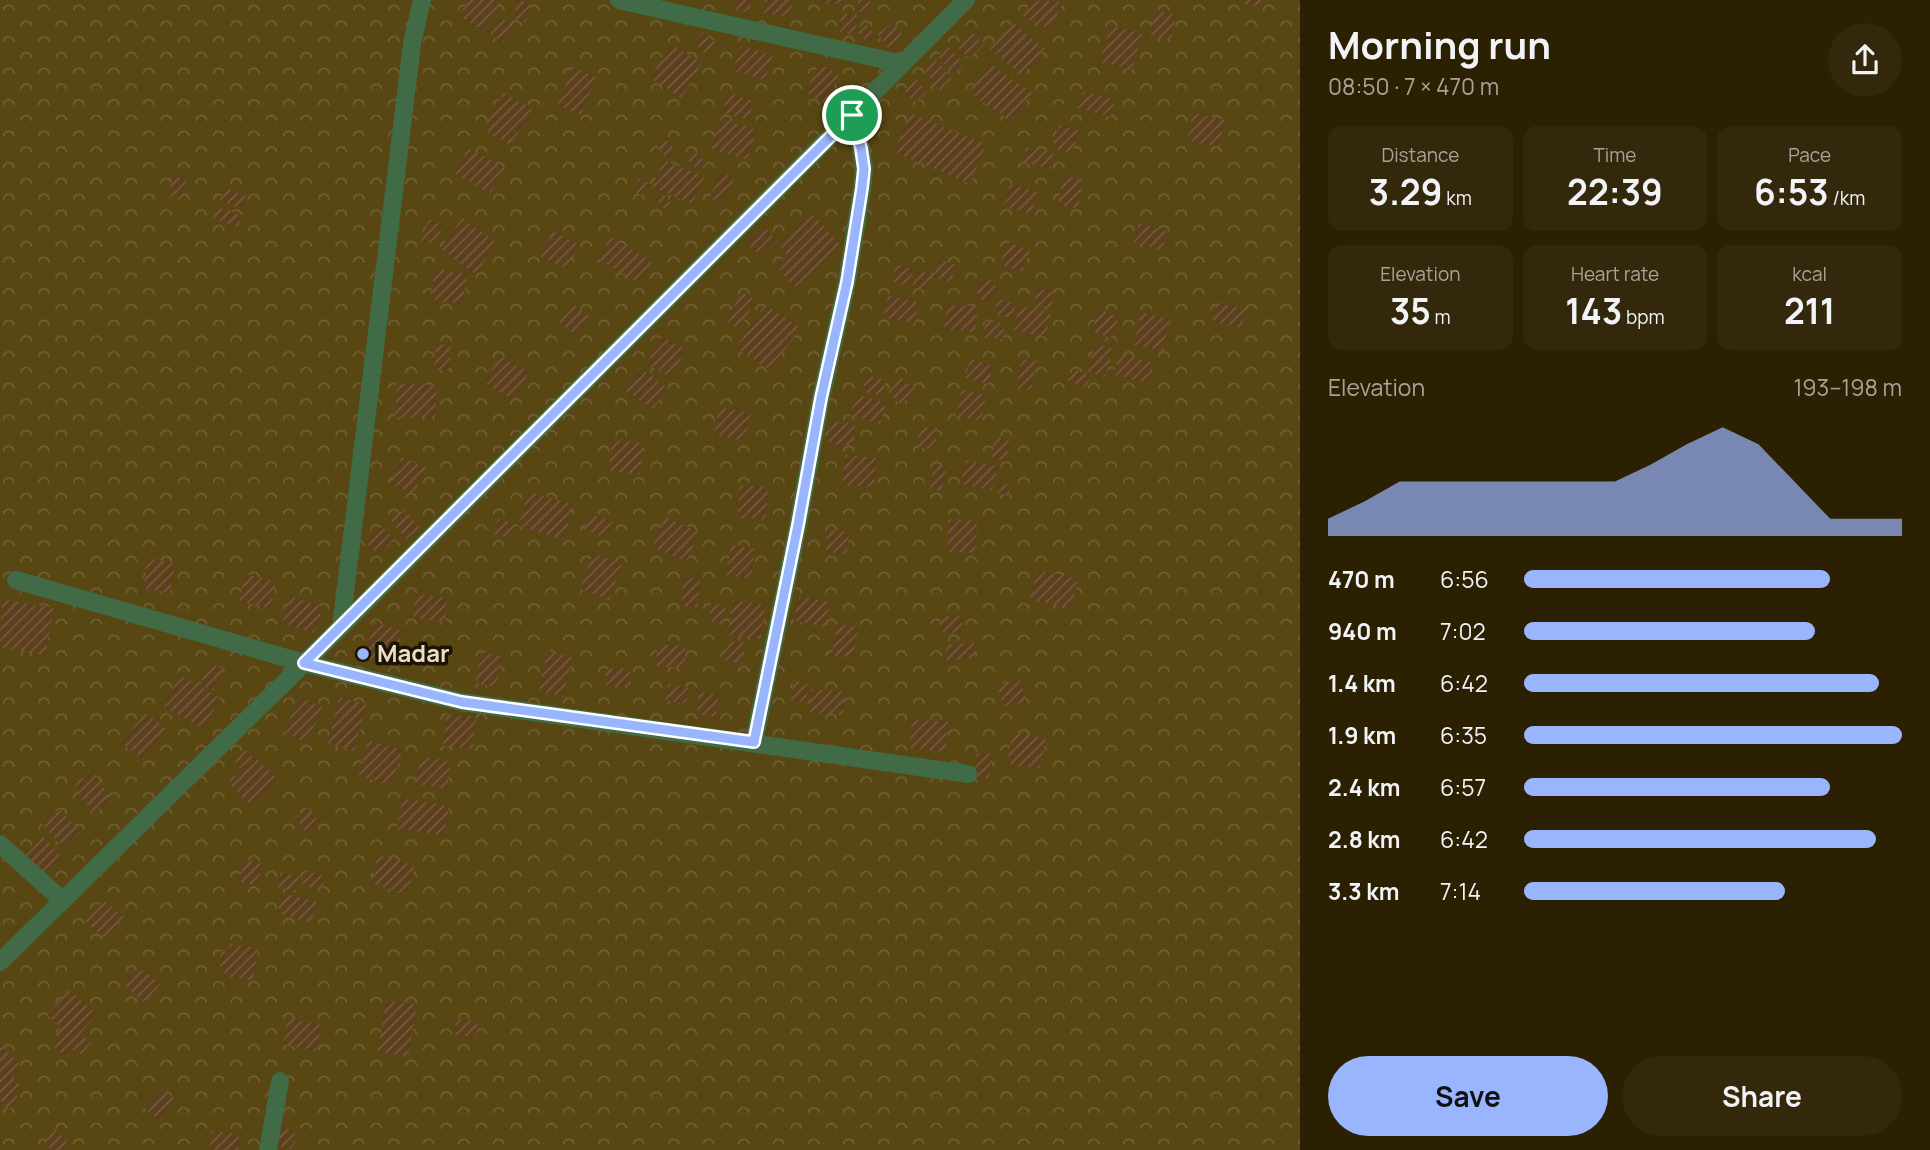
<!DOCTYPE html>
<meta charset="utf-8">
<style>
:root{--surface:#2b2002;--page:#33280c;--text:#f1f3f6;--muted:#a6a399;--accent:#99b5fd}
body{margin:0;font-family:Manrope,sans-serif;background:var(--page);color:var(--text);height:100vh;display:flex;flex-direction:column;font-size:26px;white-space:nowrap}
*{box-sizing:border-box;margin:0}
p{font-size:23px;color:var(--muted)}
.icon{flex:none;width:38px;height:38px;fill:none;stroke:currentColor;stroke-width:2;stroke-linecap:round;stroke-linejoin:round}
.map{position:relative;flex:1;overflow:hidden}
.details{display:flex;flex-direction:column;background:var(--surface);width:630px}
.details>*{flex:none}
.pin{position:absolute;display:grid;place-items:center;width:60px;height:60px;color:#fff;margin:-30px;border:4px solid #fff;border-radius:50%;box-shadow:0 2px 7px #0007}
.round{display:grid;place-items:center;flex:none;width:74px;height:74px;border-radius:37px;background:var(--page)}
.headline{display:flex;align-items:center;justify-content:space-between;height:119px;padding:0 28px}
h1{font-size:38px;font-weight:700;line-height:52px}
.stats{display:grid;grid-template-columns:repeat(3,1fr);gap:10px;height:119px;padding:7px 28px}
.stats div{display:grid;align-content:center;border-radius:14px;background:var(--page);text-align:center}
.stats b{font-size:35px;font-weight:700}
.stats small{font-size:19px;font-weight:400}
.stats p{font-size:19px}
.chart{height:196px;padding:14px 28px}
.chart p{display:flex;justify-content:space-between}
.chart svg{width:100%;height:126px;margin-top:7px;fill:var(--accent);opacity:.7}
.cta{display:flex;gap:14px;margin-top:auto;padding:14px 28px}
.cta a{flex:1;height:80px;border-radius:42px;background:var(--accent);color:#111;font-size:28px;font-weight:700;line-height:80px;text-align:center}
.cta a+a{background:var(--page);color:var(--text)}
ul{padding:0 28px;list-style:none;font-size:23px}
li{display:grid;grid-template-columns:112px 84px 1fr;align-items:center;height:52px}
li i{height:18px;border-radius:9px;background:var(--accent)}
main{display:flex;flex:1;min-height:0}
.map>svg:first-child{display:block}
</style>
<main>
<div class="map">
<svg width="1300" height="1150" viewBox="0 0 1300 1150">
<defs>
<pattern id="park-crowns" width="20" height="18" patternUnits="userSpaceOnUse" patternTransform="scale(1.75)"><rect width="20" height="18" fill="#584613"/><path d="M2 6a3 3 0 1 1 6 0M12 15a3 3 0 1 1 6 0" fill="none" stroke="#706034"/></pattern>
<pattern id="building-hatch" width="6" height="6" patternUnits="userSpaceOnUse" patternTransform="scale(1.75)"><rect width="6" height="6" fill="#5c3f1c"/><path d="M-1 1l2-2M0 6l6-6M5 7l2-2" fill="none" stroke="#745a3c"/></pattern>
</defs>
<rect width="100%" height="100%" fill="#392b03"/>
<path fill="url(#park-crowns)" d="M0,0H1300V1150H0Z"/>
<path fill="url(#building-hatch)" d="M468,0H502L484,31L459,16Z
M518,0L531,3L526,22L513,19Z
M736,0H752L749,13L734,9Z
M765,0H793L791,17L764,14Z
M819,0H843V4L819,3Z
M858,0H870L869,13L857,11Z
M1031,0L1063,2L1050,30L1023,16Z
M1246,0H1261L1260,7L1245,4Z
M1155,10L1176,15L1171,40L1150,35Z
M841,13L857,15L855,35L840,33Z
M502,17L515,29L501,43L488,32Z
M893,22L903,36L888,48L878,34Z
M1013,22L1045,49L1022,76L990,49Z
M867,25L875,35L866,42L858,32Z
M1110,25L1142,33L1132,70L1100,62Z
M703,32L716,43L706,54L694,43Z
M973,33L984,45L969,59L958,47Z
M671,44L702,63L681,98L650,78Z
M741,46L773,55L765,80L733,71Z
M949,47L964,65L953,74L938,56Z
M935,60L952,79L940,89L924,70Z
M989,63L1032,93L1012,122L969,93Z
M819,64L839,74L825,103L805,93Z
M573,67L596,77L581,115L557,105Z
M916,79L927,92L915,102L904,90Z
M1083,91L1115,99L1110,117L1078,108Z
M504,93L532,109L511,145L483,128Z
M728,93L754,101L748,120L722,113Z
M910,113L986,144L970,184L894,152Z
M1193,113L1225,120L1219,147L1187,140Z
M721,118L756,130L747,160L711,148Z
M1059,125L1079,131L1072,154L1052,148Z
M666,139L676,151L667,159L657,146Z
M1026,147L1053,153L1050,169L1023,162Z
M468,148L505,168L491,193L454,173Z
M696,152L706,164L697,171L688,160Z
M664,160L704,177L692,204L652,187Z
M722,172L734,179L721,202L710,196Z
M173,176L187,179L183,198L168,196Z
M1063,176L1083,179L1078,208L1058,205Z
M639,179L649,183L643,196L633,191Z
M1010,184L1038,192L1032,214L1004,207Z
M224,188L246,196L242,208L220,201Z
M663,194L672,205L665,210L656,199Z
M217,207L242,215L238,227L213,219Z
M812,213L841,245L795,287L775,266L788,255L778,244Z
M462,218L497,243L475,274L440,249Z
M429,219L443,225L435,245L421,240Z
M1139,223L1167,231L1162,250L1134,243Z
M764,226L777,241L760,256L747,243Z
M553,231L579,245L567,269L540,256Z
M610,237L652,261L639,283L598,259Z
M1008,242L1030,250L1022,272L1000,264Z
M939,260L956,265L951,282L934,277Z
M896,264L913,269L909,286L892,282Z
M435,269L467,274L462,305L430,299Z
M917,270L931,275L927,291L912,287Z
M990,278L999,292L984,303L974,288Z
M1037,288L1054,292L1051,308L1034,304Z
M742,292L756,300L739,329L725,321Z
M888,295L919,303L914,324L883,317Z
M997,299L1016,304L1012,318L994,314Z
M1217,303L1246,309L1241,328L1212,321Z
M572,304L589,316L576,335L559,323Z
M765,304L800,327L771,371L736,348Z
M947,304L978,307L975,332L944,329Z
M1019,306L1051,312L1046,337L1014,330Z
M1099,309L1119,317L1111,338L1091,331Z
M1141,312L1170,319L1163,351L1134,345Z
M985,321L1004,323L1003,339L984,338Z
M661,336L686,349L671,377L647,365Z
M1096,343L1113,349L1105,377L1087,371Z
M436,344L451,345L449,371L434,370Z
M1119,354L1152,362L1147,383L1114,375Z
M499,356L529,372L514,400L484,383Z
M970,359L993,366L988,384L965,378Z
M1021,359L1036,361L1032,390L1017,389Z
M640,368L668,388L653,409L625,390Z
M1073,369L1091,376L1086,388L1068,381Z
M867,375L886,381L882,396L862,391Z
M901,377L915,390L901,405L888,392Z
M397,383L437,385L435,418L395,417Z
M961,390L986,395L981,421L956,416Z
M856,394L886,403L880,424L850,415Z
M719,407L751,413L745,441L714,434Z
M830,422L855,423L854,445H829Z
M919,427L937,428L935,449L918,448Z
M994,438L1009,439L1007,461L992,459Z
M612,440L643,443L640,474L609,471Z
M845,455L876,458L874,487L842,485Z
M402,457L426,468L414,494L390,483Z
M966,460L998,467L992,491L961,484Z
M934,464L947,466L942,491L930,489Z
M999,483L1010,485L1009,496L997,493Z
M739,485L768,487L766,519L738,518Z
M528,491L574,505L563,540L518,526Z
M405,509L420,528L406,539L390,520Z
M590,513L612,522L605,538L583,529Z
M665,517L699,532L686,562L652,547Z
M498,519L514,523L510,538L494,534Z
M948,519L977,520L975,553L947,552Z
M382,526L394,540L377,555L365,541Z
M827,530L849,532L847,554L826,552Z
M731,545L755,549L751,579L726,575Z
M593,553L622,564L609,600L580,589Z
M148,558L175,563L170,593L143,588Z
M1036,570L1078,578L1072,608L1030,600Z
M245,574L276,582L270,609L239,601Z
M684,577L700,579L698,607L681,606Z
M415,594L447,598L445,622L413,618Z
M290,596L323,607L314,633L282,623Z
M799,596L830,602L825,627L794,621Z
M2,599L54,608L45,655L0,647Z
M733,600L765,605L761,639L728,635Z
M711,603L726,605L724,623L709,621Z
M940,616H962V633L940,632Z
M375,622L403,631L391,666L363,657Z
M837,624L858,628L853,658L832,655Z
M728,641L745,643L743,664L725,661Z
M974,642L975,658L947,661L946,645Z
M657,645H685V667H657Z
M547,651L572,657L563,697L539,691Z
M481,652L502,656L496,687L475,683Z
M211,663L224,669L213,691L200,684Z
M630,668L631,685L606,686L605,669Z
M180,675L220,698L203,729L163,706Z
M1020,679L1026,701L1003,707L997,685Z
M793,682L808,684L806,702L791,700Z
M668,684L689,688L686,704L665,700Z
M811,689L845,692L843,715L810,712Z
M699,692L718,695L716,717L697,714Z
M300,697L323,708L306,743L283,732Z
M339,697L366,704L354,751L328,744Z
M145,713L167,729L143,760L122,743Z
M446,714L476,717L473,749L443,746Z
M912,719L948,722L946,752L909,748Z
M1013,732L1046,738L1040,769L1007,763Z
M368,740L402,750L392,785L359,776Z
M246,750L253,758L240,768L234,760Z
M976,753L991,754L989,778L974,777Z
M421,756L451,761L447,789L416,784Z
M255,757L278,780L251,806L229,783Z
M94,772L112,802L92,814L74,783Z
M402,798L449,806L444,836L397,828Z
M308,808L320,822L307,833L295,818Z
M59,809L81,832L64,848L42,824Z
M44,837L62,858L38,877L21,856Z
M378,855L415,865L407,894L370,883Z
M245,859L263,864L256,886L238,881Z
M307,871L326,877L322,891L302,885Z
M281,872L299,877L296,892L277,887Z
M283,893L317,902L311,923L277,913Z
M104,900L124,917L105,939L85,921Z
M230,944L258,948L253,981L224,976L225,967L218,966L221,951L228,952Z
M139,967L160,984L145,1003L124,985Z
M69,990L97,1014L80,1034L91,1043L81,1054L74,1048L66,1057L53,1046L60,1038L55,1034L61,1028L47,1015Z
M386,1000L417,1005L408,1057L378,1051Z
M288,1018L321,1025L316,1051L283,1044Z
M456,1019L478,1021L476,1037L455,1035Z
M0,1045L20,1065L9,1074L22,1087L15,1094L19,1099L9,1109L0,1100Z
M162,1088L176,1100L160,1121L145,1109Z
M280,1127L295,1130L292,1149L276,1146Z
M55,1130L70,1144L65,1150H52L44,1142Z
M211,1131L239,1134L238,1150H210Z"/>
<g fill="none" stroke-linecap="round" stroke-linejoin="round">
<path stroke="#416a47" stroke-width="18" d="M619,0L903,64
M16,580L304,663L462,702L968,774
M341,627L412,44L422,0
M754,742L798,525L821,398L847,282L862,188L864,169L861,148L852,115
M0,844L63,901
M0,962L341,627L966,0
M268,1150L280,1081"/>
</g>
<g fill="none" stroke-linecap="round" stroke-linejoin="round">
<g stroke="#fff" stroke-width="14">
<path id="route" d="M852,115L861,148L864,169L862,188L847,282L821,398L798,525L754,742L462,702L304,663Z"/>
</g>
<use href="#route" stroke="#99b5fd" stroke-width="9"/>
</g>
<circle fill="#99b5fd" stroke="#1c1402" stroke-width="2.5" cx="363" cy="654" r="7"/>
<g text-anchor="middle" stroke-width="7" stroke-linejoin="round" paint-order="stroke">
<g font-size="24" font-weight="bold" fill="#eadfc6" stroke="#1c1402" text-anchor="start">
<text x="377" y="662">Madar</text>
</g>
</g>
</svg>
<div class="pin" style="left:852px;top:115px;background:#1e9e55"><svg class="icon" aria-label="arrive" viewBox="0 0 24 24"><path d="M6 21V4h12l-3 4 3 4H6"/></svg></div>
</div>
<section class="details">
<div class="headline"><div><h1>Morning run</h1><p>08:50 · 7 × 470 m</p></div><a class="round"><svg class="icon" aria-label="share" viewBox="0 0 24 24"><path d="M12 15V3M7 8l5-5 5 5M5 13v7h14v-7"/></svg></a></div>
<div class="stats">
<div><p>Distance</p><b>3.29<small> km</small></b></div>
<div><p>Time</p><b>22:39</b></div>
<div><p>Pace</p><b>6:53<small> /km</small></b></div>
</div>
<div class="stats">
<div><p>Elevation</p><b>35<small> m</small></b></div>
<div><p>Heart rate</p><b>143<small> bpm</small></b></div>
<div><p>kcal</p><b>211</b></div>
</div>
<div class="chart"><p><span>Elevation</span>193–198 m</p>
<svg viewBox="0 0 160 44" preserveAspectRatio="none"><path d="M0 44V38L10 32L20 25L30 25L40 25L50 25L60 25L70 25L80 25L90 19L100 12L110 6L120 12L130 25L140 38L150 38L160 38V44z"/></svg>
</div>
<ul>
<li><b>470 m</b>6:56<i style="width:81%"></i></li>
<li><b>940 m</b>7:02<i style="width:77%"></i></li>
<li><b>1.4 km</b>6:42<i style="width:94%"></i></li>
<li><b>1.9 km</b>6:35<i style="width:100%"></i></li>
<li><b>2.4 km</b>6:57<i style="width:81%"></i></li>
<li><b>2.8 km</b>6:42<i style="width:93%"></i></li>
<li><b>3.3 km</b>7:14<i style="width:69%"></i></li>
</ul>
<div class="cta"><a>Save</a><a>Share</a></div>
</section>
</main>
